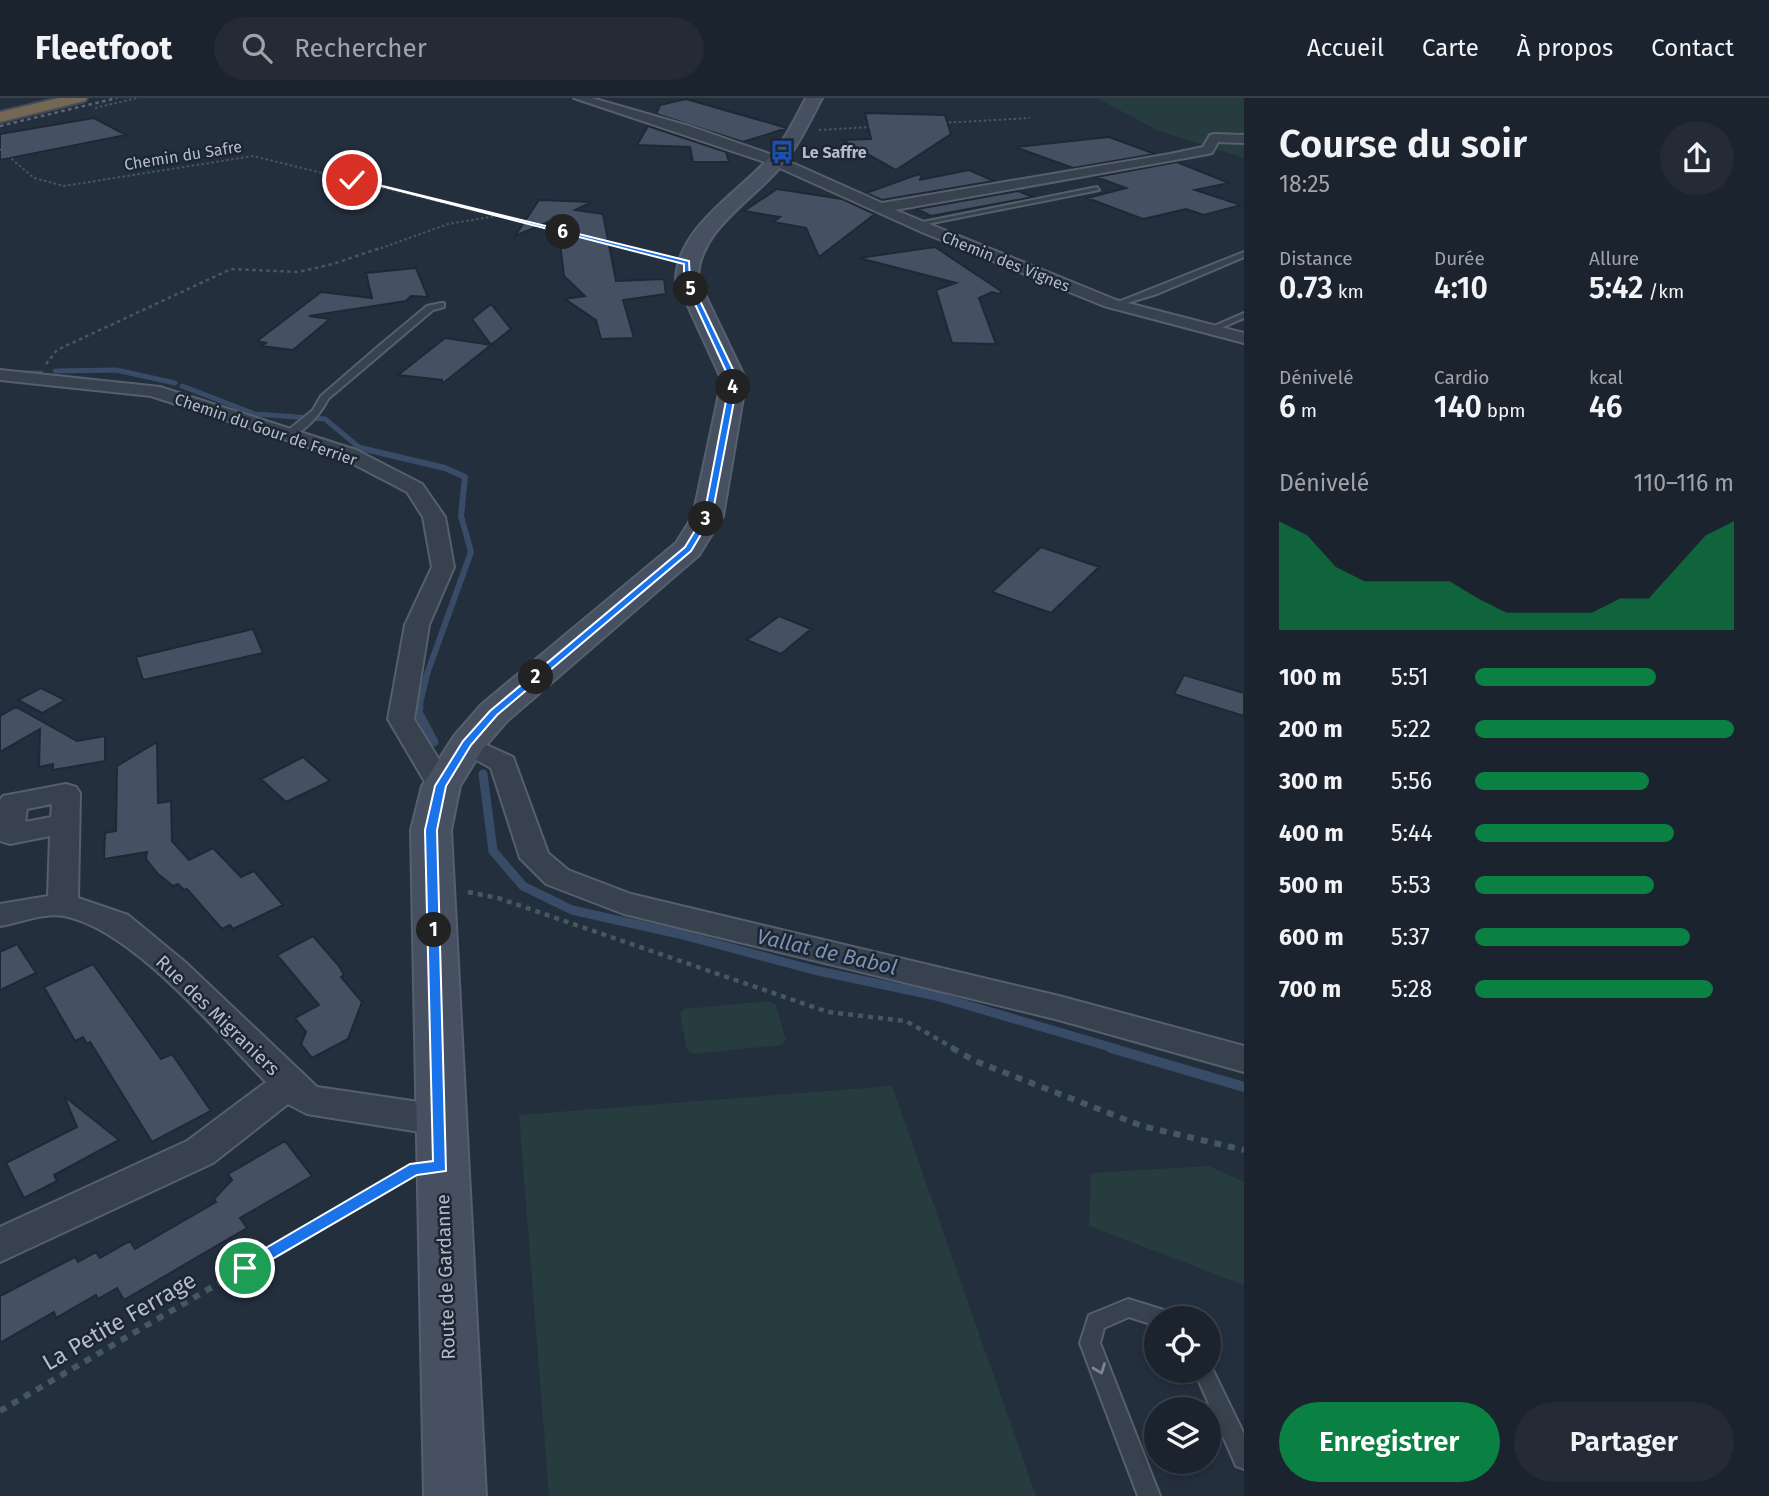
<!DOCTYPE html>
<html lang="fr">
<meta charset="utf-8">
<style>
:root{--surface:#1b232e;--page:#242b36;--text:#f1f3f6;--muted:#a0a4aa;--line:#39404a;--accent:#0b8043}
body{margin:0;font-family:"Fira Sans",sans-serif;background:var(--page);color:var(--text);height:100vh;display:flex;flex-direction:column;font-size:26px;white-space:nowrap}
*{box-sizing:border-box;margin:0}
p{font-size:23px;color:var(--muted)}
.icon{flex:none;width:38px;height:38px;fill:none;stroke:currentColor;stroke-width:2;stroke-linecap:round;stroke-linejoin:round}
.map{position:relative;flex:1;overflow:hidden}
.details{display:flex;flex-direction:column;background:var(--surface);width:525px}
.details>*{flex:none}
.controls{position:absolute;left:1144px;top:1208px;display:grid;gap:14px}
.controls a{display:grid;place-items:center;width:77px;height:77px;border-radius:50%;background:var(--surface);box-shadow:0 4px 10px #0003,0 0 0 2px var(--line);font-size:35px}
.pin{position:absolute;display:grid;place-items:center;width:60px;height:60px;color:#fff;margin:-30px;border:4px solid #fff;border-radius:50%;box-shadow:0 2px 7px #0007}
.km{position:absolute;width:35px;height:35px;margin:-18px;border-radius:50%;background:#222;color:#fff;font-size:19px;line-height:35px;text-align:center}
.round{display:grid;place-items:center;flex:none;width:74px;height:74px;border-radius:37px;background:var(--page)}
.headline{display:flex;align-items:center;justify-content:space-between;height:119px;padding:0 35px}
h1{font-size:38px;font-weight:600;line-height:52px}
.figures{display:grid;grid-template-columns:repeat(3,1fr);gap:10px;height:119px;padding:7px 35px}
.figures div{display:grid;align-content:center}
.figures b{font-size:30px;font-weight:600}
.figures small{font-size:19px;font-weight:400}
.figures p{font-size:19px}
.chart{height:196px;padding:14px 35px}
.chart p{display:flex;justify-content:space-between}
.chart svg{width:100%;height:126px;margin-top:7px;fill:var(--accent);opacity:.7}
.action{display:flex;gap:14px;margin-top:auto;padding:14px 35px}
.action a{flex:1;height:80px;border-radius:42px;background:var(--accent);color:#fff;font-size:28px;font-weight:600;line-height:80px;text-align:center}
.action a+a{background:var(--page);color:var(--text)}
ul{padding:0 35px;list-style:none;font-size:23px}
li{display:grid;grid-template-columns:112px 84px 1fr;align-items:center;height:52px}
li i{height:18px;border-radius:9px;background:var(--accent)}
header{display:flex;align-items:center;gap:42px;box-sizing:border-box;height:98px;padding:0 35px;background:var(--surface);border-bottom:2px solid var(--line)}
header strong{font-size:33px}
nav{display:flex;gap:38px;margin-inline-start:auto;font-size:24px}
.search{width:490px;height:63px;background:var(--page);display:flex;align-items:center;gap:18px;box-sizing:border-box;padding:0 24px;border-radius:38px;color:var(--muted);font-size:26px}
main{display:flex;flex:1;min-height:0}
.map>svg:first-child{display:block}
</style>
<header>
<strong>Fleetfoot</strong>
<div class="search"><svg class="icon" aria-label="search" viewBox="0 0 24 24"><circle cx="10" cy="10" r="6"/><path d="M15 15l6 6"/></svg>Rechercher</div>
<nav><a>Accueil</a><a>Carte</a><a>À propos</a><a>Contact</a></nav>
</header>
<main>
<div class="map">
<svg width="1244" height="1398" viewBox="0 0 1244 1398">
<rect width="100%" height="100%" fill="#242f3e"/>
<path fill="#263c3f" d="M1097,0H1244V60L1159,33Z
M769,903L776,907L786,942L781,947L693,956L687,952L680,916L684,911Z
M892,988L1036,1398H549L519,1017Z
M1209,1068L1244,1084V1187L1089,1128L1091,1075Z"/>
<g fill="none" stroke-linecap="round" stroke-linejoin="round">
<path stroke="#394c67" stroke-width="5" d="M55,273L116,272L175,285
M0,275H41
M182,288L255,316L325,321L360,350"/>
<path stroke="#394c67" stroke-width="6" d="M356,349L445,370L465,379L461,418L471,454L427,576L419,610"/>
<path stroke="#394c67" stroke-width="9" d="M419,609L418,614L434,644
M483,676L493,753L523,788L572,812L679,836L814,872L936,898L1117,951"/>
<path stroke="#394c67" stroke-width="10" d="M1111,950L1244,989"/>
</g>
<path fill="#455162" stroke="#1f2835" stroke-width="2" d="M686,1L787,30L743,44L656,16L660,7Z
M865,15L945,17L951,36L896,72L843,42L871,41Z
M94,20L126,37L0,62V36Z
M648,28L726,54L729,64H693L690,49L637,47Z
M1109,39L1155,56L1073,70L1015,49Z
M1177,64L1229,85L1195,92L1241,107L1204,117L1186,111L1143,121L1087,100L1126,90L1096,79Z
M969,72L994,83L882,102L866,95L919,76L922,80L919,82Z
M777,91L842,101L875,116L819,159L806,130L773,124L780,119L744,113Z
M1018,93L1033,99L931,118L917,111Z
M539,102L592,104L575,112L603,116L616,183L664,181L666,196L623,202L634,240L601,241L596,222L565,201L585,198L564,178L557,120L515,138Z
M935,149L1001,193L1000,196L992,194L979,200L996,246L952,245L936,192L956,185L859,160Z
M416,170L428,199L411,198L406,203L309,218L330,221L293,252L261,248L266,245L257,243L321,194L372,200L366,175Z
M491,206L511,231L442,286V282L398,277L445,240L491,247L472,221Z
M1041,449L1099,469L1051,515L992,494Z
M779,518L811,531L781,556L747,542Z
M253,531L263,555L143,582L136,559Z
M1184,577L1244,595V618L1174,596Z
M41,590L65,602L42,615L18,602Z
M16,609L77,643L105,638V663L53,672V666L39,669L40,631L0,654V618Z
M157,644L158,705L171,703L172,743L189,762L213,750L241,779L254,773L283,807L233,831L230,827L222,831L187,791L184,792L178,786L173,788L158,776L146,761L147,754L104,761L105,735L116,733L117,668Z
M303,659L330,683L286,704L261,681Z
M313,838L339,868L344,877L341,879L362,904L348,941L312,960L301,946L306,934L295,920L319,907L277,857Z
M17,846L36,875L0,892V854Z
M93,866L161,961L172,956L211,1013L152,1044L90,944L87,946L83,939L75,943L44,889Z
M64,998L119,1042L54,1077L57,1083L24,1100L6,1065L77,1029Z
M285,1043L312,1078L240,1120L247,1130L124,1202L117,1190L98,1201L96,1197L56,1220L54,1214L0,1245V1198L75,1159L78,1164L96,1154L100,1160L130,1143L135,1151L216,1104L214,1101L232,1082L228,1076Z"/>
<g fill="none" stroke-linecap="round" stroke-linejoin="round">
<g stroke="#565f6c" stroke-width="4">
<path id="lane" d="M1097,89L1099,92L917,128L913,126Z
M1244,154V159L1157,196L1117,208L1113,206Z
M441,205H444V209L433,212L328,301C321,315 302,339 286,338V334L313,312L321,298L380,247L427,208Z
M1244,215V220L1214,233L1207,231Z
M1128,1201L1167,1213L1170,1220H1157V1228L1129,1219L1104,1230L1100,1245L1160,1398H1138L1080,1245L1089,1217Z
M1209,1264L1244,1336V1371L1236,1368L1194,1272H1209Z"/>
</g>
<g stroke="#565f6c" stroke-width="4">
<path id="street" d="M574,0H592L689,28L781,60L882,105L1170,56L1203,49L1210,37L1214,36L1244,37V45L1218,44L1212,55L1208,56L895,112L1116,202L1244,235V245L1104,208L924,135L771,66Z
M0,272L160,289L356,352L422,386L445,419L454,469L429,527L414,621L455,688L451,694L441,697L431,694L388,621L405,527L432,469L423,419L407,394L342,360L151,298L0,282Z
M467,638L513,659L548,755L568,772L631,796L1059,898L1244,948V974L1059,922L624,816L546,786L520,760L491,670L458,652L454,646L458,640Z
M66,686L76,689L80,695L78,800L128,817L185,864L317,989L439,1007L452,1012L457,1022L452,1032L439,1037L307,1016L288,1006L213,1065L0,1164V1129L187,1043L266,984C217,934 132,831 64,818C46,814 18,825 0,828V806L48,798L50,738L10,746L0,743V702L3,698ZM52,706L51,719L25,724L27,711Z"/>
</g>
<g stroke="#565f6c" stroke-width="4">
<path id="secondary" d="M806,0H822C810,23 799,46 783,66C754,102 697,132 698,182L746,282L723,418L699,457L507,623L482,652L460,688L451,732L486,1398H424L411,732L422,688L454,638L481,607L676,445L693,418L722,282L676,182C677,130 737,96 769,60C785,42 795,21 806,0Z"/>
</g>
<g stroke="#434c59" stroke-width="4">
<path id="highway" d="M59,0H87L85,3L0,24V14Z"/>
</g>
<path stroke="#44595c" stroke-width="2" stroke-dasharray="2.5 2.5" stroke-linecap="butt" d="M95,10L137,0
M819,32L1030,20
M0,51L34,80L64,88L253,58L637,152
M376,152L448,126L496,118"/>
<path stroke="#44595c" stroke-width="2.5" stroke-dasharray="3.5 3.5" stroke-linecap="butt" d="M629,150L669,160
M46,266L57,252L231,171L298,174L333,166L380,150"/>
<path stroke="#44595c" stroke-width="4.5" stroke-dasharray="5 5" stroke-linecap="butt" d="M468,794L498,800L828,914L906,923L955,951"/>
<path stroke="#44595c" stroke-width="6" stroke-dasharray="7 7" stroke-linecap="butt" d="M952,950L975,963L1142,1028L1244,1052
M0,1313L404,1077"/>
<use href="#lane" fill="#38414e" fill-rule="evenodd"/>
<use href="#street" fill="#38414e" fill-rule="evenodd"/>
<use href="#secondary" fill="#465061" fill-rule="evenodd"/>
<use href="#highway" fill="#746855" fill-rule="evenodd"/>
<path stroke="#5a6575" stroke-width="2.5" stroke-dasharray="3.5 3.5" stroke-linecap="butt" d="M0,28L117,0"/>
</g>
<defs><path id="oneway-chevron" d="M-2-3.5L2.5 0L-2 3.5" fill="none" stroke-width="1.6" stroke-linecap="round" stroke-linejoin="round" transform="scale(1.75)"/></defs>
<use stroke="#7c8592" href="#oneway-chevron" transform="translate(1100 1271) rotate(69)"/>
<path fill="#1a73e8" stroke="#fff" stroke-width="2" d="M350,80L689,163L690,182L738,282L712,418L691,453L497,617L471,647L446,688L437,732L446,1073L417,1077L245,1177L240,1175V1165L410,1066L433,1063L425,732L435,688L463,643L490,613L685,449L704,418L730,282L684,182V166Z"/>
<defs>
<g id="bus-bare" transform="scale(1.89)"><path d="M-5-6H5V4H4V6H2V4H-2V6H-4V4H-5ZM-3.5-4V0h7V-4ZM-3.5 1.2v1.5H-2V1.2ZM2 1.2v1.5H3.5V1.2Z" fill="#1a4fb4" stroke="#1d2633" stroke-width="2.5" paint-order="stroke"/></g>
</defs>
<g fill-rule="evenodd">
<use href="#bus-bare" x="782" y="54"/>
</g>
<g text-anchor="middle" stroke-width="5" stroke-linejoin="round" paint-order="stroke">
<g font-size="16" font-weight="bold" fill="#b4bcc9" stroke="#1d2633" text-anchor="start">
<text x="802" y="60">Le Saffre</text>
</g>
<g font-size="16" fill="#b4bcc9" stroke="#1d2633">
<text transform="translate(183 57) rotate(-9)" y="6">Chemin du Safre</text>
<text transform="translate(1006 163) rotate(22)" y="6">Chemin des Vignes</text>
<text transform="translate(266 331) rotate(19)" y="6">Chemin du Gour de Ferrier</text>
</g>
<g font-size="19" fill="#b4bcc9" stroke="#1d2633">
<text transform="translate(218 917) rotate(44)" y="7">Rue des Migraniers</text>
<text transform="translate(445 1179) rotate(-92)" y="7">Route de Gardanne</text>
</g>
<g font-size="21" font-style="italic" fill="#7c92b1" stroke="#1d2633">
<text transform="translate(827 854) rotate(13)" y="7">Vallat de Babol</text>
</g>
<g font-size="23" fill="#b4bcc9" stroke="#1d2633">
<text transform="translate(119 1223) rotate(-30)" y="8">La Petite Ferrage</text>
</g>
</g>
</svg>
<div class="controls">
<a><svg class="icon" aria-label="locate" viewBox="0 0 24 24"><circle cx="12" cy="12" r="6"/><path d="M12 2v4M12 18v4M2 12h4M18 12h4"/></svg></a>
<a><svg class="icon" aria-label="layers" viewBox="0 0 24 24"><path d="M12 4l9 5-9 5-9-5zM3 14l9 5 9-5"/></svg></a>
</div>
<div class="pin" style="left:245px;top:1170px;background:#1e9e55"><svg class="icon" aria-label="arrive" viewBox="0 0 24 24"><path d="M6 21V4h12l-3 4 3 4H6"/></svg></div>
<div class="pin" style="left:352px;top:82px;background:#d93025"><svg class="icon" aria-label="check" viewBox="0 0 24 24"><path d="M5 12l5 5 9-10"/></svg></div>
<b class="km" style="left:434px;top:832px">1</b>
<b class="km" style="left:536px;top:579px">2</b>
<b class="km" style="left:706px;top:421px">3</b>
<b class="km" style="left:733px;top:289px">4</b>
<b class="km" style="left:691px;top:191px">5</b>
<b class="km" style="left:563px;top:134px">6</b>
</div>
<section class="details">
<div class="headline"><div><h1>Course du soir</h1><p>18:25</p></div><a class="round"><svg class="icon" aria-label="share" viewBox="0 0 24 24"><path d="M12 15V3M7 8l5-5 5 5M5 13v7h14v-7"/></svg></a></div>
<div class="figures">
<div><p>Distance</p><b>0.73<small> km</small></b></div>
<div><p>Durée</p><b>4:10</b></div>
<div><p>Allure</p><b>5:42<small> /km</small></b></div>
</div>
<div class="figures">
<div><p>Dénivelé</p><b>6<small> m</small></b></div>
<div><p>Cardio</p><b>140<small> bpm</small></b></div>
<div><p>kcal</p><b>46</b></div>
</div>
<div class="chart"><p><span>Dénivelé</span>110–116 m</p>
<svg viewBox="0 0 160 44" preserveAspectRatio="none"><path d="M0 44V6L10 11L20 22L30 27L40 27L50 27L60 27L70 33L80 38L90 38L100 38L110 38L120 33L130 33L140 22L150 11L160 6V44z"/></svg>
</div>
<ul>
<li><b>100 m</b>5:51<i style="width:70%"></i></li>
<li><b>200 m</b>5:22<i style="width:100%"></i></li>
<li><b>300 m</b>5:56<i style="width:67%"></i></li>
<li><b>400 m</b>5:44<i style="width:77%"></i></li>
<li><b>500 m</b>5:53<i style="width:69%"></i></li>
<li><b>600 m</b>5:37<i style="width:83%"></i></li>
<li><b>700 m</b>5:28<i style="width:92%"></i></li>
</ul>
<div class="action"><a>Enregistrer</a><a>Partager</a></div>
</section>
</main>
